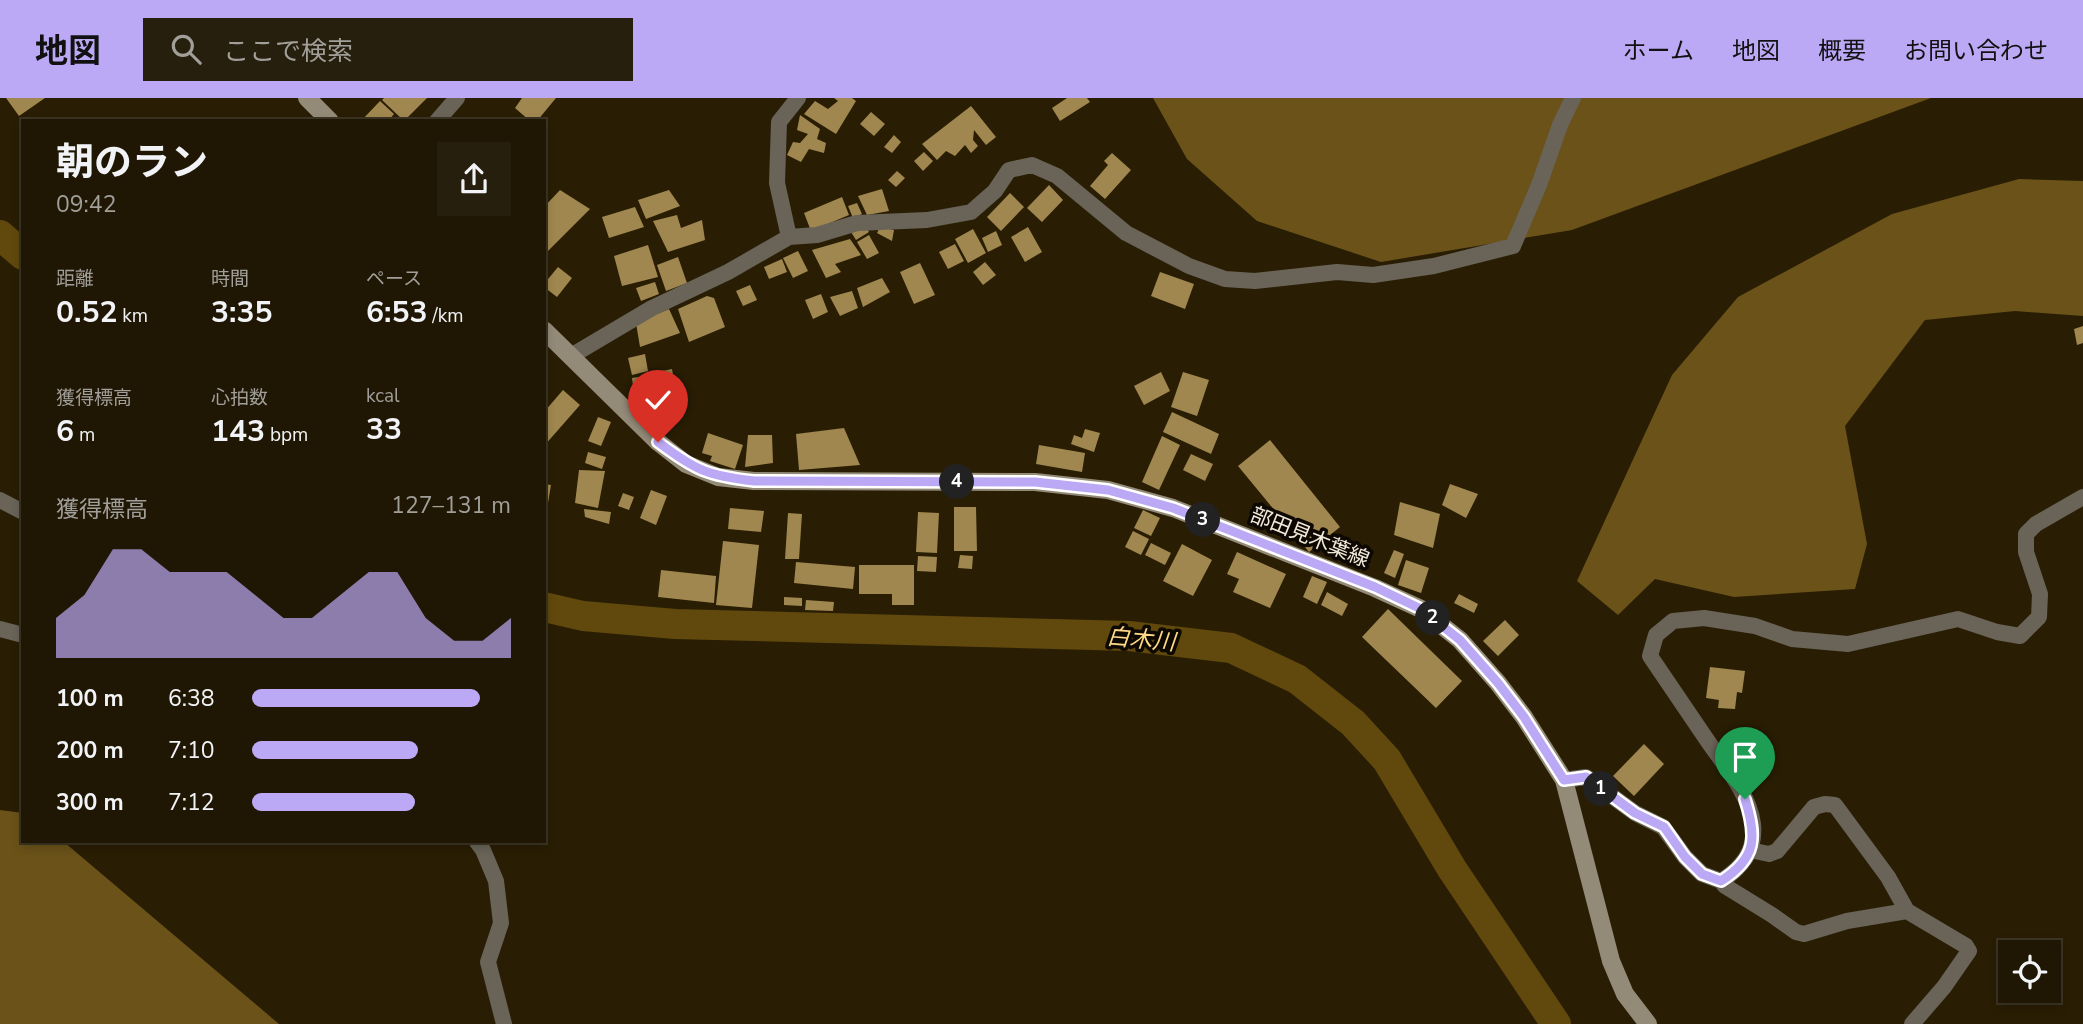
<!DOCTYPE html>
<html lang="ja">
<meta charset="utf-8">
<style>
:root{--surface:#1f1603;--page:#271f0d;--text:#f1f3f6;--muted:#a19f9a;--line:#3c3525;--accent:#bca9f5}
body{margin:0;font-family:"Nunito Sans","Noto Sans JP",sans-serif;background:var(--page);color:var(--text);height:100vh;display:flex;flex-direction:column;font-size:26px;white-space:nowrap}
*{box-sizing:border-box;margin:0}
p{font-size:23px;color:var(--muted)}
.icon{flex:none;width:38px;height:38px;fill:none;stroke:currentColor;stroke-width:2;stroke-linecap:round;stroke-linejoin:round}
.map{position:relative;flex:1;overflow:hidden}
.panel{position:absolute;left:21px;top:21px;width:525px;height:724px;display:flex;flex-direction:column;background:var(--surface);border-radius:0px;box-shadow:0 4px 10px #0003,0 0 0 2px var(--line)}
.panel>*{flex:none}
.buttons{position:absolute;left:1998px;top:842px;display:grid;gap:14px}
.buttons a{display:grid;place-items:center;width:63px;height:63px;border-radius:0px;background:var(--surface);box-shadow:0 4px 10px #0003,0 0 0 2px var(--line);font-size:35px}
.pin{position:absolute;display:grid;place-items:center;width:60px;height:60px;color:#fff;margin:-72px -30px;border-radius:50% 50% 50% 0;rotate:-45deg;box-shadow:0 0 7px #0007}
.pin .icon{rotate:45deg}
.km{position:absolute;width:35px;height:35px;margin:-18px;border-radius:50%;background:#222;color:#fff;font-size:19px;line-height:35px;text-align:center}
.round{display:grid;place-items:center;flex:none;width:74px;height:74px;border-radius:0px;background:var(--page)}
.headline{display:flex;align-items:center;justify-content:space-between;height:119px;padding:0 35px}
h1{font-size:38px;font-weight:700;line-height:52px}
.stats{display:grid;grid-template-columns:repeat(3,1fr);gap:10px;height:119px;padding:7px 35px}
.stats div{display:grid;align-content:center}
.stats b{font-size:30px;font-weight:700}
.stats small{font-size:19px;font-weight:400}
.stats p{font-size:19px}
.chart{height:196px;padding:14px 35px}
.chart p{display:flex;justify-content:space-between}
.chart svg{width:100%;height:126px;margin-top:7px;fill:var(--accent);opacity:.7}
ul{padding:0 35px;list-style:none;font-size:23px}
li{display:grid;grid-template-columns:112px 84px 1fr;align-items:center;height:52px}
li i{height:18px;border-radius:9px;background:var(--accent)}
header{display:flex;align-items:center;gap:42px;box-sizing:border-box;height:98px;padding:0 35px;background:var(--accent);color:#111}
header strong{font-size:33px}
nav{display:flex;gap:38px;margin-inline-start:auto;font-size:24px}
.search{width:490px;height:63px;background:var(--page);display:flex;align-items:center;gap:18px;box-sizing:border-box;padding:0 24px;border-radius:0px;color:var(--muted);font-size:26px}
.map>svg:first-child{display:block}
</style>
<header>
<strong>地図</strong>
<div class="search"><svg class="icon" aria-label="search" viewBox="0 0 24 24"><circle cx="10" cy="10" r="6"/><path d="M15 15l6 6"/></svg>ここで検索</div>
<nav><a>ホーム</a><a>地図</a><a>概要</a><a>お問い合わせ</a></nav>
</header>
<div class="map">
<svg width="2083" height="926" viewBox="0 0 2083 926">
<rect width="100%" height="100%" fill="#291e04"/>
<path fill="#6a5219" d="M1153,0H1931L1572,132L1381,164L1257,123L1187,61Z
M2019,81L2083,83V218L2015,213L1925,222L1845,328L1867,446L1855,491L1734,499L1655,481L1618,517L1577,483L1672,277L1738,199L1892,116Z
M0,712L23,715V744H64L279,926H0Z"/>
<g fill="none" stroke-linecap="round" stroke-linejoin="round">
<path stroke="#61490d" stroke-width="30" d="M0,137L23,157
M544,509L583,518L675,526L1129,538L1231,550L1297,581L1353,625L1387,662L1452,771L1556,926"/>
</g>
<path fill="#a0874f" d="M6,0H45L19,18Z
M384,0H427L404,23L382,2Z
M522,0H556L537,23H530L515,10Z
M834,0H852L856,3L836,36L804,16L815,3L828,11L838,3Z
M1067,0H1087L1090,4L1060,23L1052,10Z
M380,3L394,16L388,23H361Z
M971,8L996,39L986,47L974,32L973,42L978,48L971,55L965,47L955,58L946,53L937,62L922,46Z
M871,14L885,26L874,38L860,26Z
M800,17L820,31L817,41L826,45L824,55L809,51L801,64L787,57L793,44L800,45L808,36L797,32Z
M894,37L901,44L892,55L884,49Z
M924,54L933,63L923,73L914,63Z
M1112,55L1131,72L1105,101L1090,88L1108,67L1104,63Z
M897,73L905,80L896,89L888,82Z
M1049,87L1063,102L1042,124L1027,110Z
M882,91L889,113L867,117L858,98Z
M560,92L590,111L544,157V109Z
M669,92L680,108L646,121L638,102Z
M1010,95L1024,109L1001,133L987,119Z
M842,99L849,117L811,133L804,115Z
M857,105L862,116L853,120L848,108Z
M635,109L644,129L609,140L602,119Z
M677,117L681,130L702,122L705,142L668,154L653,123Z
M865,127L869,134L856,142L851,134Z
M880,129L894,132L892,143L877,135Z
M1028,129L1042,154L1025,164L1011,139Z
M973,131L986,155L968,165L955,141Z
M996,133L1002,147L988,154L982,140Z
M869,137L879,155L867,161L857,144Z
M850,141L861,157L835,166L841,174L826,180L812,152Z
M955,146L964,163L948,171L939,154Z
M648,147L658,179L622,188L614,158Z
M798,153L808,173L793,180L783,160Z
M678,159L687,185L666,193L657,167Z
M782,161L787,174L769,181L764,169Z
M985,164L996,177L983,187L973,174Z
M920,165L935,197L914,206L900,174Z
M558,169L572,180L557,199L544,189V186Z
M1160,174L1194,186L1185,211L1151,198Z
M882,180L890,194L863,209L857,190Z
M655,184L659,196L641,203L636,190Z
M750,187L757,202L743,208L736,193Z
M852,193L858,210L840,218L830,199Z
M821,196L828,214L813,221L805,202Z
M707,198L714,200L725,229L689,244L678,211Z
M669,211L680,235L640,249L636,225Z
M2083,228V245L2077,247L2074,231Z
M645,256L648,273L632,277L628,260Z
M672,271L677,299L653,304L648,276Z
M1161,274L1170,293L1144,307L1134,288Z
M1183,274L1209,282L1197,318L1171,309Z
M645,278L648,301L635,303L632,280Z
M563,292L580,307L544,348V314Z
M664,306L673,315L661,326L653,317Z
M1172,314L1219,336L1211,356L1163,334Z
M598,319L611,324L601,348L588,343Z
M844,330L860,367L799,372L796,336Z
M1085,331L1100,335L1094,354L1071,346L1074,337L1082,340Z
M708,335L743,347L735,371L710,363L712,358L702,355Z
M748,337H772L773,365L745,369Z
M1162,338L1180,347L1159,392L1142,384Z
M1270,342L1340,429L1309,454L1238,368Z
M1039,347L1085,355L1082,374L1036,366Z
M588,354L606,359L602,371L585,365Z
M1191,356L1213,366L1205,383L1183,372Z
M579,372L605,373L598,410L575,405Z
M544,386L551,387L547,411H544Z
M1450,386L1478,396L1466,420L1442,407Z
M651,392L667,398L656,427L640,420Z
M623,395L634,399L629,412L618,408Z
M1400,404L1440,416L1433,450L1394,437Z
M954,409H976L977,453H954Z
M730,410L764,413L761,434L728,431Z
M584,411L611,414L609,426L585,419Z
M1143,412L1160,420L1151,438L1134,430Z
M918,414L939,415L937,455L916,454Z
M788,415L802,416L799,461H785Z
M1133,433L1149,441L1141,457L1125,449Z
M723,443L759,447L752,510L716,507Z
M1151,445L1171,455L1165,467L1145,457Z
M1182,446L1212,462L1193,498L1163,483Z
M1394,452L1404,456L1395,480L1384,475Z
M1237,454L1286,476L1270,510L1233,494L1239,481L1227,476Z
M960,457L973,458L972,471L958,470Z
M918,458L937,459L936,474L917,473Z
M1406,462L1429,470L1421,495L1398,487Z
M796,464L855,469L853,491L794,485Z
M859,467H914V507H892V496H859Z
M661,472L716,478L714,505L658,499Z
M1312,478L1327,484L1317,506L1303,499Z
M1327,494L1348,506L1342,518L1321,507Z
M1459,496L1478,506L1474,515L1454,505Z
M784,499L802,500V508L784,507Z
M806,502L834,504L833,513L805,512Z
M1388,511L1462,583L1436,610L1362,539Z
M1505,522L1519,537L1498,558L1483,543Z
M1710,569L1745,573L1742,595L1737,594L1735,611L1718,610L1719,602L1706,600Z
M1644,646L1664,666L1634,698L1613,678Z"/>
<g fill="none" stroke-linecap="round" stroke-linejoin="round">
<path stroke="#696358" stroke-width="16" d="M437,23L457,0
M789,139L777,85L779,24L798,0
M571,258L652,210L728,174L789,139L817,137L857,125L927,122L971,114L995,93L1009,72L1032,67L1057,78L1126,135L1189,168L1225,181L1255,183L1337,174L1373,177L1434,168L1513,148L1539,87L1560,27L1573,0
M0,402L23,414
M0,531L23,537
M1564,682L1586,679L1635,715L1663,729L1685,759L1702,776L1721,783C1742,770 1756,753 1753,726C1749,695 1724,667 1707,642C1688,614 1669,586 1650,558L1656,537L1673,523L1704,520L1755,528L1792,541L1848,546L1958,521L1997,534L2020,538L2039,519L2040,496L2026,454V436L2036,426L2083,399
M477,744L483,752L496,783L501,825L488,864L504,926
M1750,752L1769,756L1777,753L1814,709L1825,706L1835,707L1888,779L1907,813L1966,848L1969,853L1944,889L1912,926
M1721,783L1725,788L1772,817L1796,834L1804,836L1847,823L1907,813"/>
<path stroke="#938a78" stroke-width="18" d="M307,0L330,23
M544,232L658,344L686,366L718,379L754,383L1035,384L1108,392L1173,410L1375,490L1421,511L1460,542L1498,585L1524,619L1564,682L1611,863L1625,896L1648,926"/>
</g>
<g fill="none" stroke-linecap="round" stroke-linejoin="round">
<g stroke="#fff" stroke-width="14">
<path id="route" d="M658,344C695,372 708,378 754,383L1035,384L1108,392L1173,410L1375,489L1421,511L1460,542L1498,585L1524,619L1564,682L1586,679L1635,715L1664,729L1685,759L1702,776L1721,783C1757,760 1757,739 1745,701"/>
</g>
<use href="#route" stroke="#bca9f5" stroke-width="9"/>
</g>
<g text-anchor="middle" stroke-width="7" stroke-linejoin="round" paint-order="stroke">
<g font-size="21" fill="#f2eadb" stroke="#0d0902">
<text transform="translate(1310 439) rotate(22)" y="7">部田見木葉線</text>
</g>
<g font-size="23" font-style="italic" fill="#fed885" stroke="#0d0902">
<text transform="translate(1141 541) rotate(5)" y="8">白木川</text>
</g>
</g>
</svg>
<div class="buttons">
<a><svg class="icon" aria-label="locate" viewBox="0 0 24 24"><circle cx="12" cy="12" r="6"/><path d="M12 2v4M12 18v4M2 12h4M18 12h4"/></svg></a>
</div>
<div class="pin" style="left:1745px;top:701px;background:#1e9e55"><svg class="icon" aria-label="arrive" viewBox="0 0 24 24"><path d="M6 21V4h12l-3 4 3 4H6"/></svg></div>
<div class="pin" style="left:658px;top:344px;background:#d93025"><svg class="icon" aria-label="check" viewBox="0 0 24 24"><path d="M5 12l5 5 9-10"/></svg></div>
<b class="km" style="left:1601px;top:691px">1</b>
<b class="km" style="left:1433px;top:520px">2</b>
<b class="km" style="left:1203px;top:422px">3</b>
<b class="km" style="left:957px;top:384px">4</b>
<section class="panel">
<div class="headline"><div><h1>朝のラン</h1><p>09:42</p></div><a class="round"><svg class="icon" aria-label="share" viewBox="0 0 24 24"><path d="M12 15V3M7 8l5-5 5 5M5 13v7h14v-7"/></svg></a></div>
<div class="stats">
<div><p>距離</p><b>0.52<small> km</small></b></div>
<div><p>時間</p><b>3:35</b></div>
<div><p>ペース</p><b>6:53<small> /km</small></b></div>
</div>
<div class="stats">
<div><p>獲得標高</p><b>6<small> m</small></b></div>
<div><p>心拍数</p><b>143<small> bpm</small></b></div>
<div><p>kcal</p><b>33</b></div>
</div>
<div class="chart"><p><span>獲得標高</span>127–131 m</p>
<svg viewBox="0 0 160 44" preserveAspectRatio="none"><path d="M0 44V30L10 22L20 6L30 6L40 14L50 14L60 14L70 22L80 30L90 30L100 22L110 14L120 14L130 30L140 38L150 38L160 30V44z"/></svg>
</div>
<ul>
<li><b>100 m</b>6:38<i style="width:88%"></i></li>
<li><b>200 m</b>7:10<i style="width:64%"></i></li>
<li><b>300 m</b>7:12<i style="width:63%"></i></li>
</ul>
</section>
</div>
